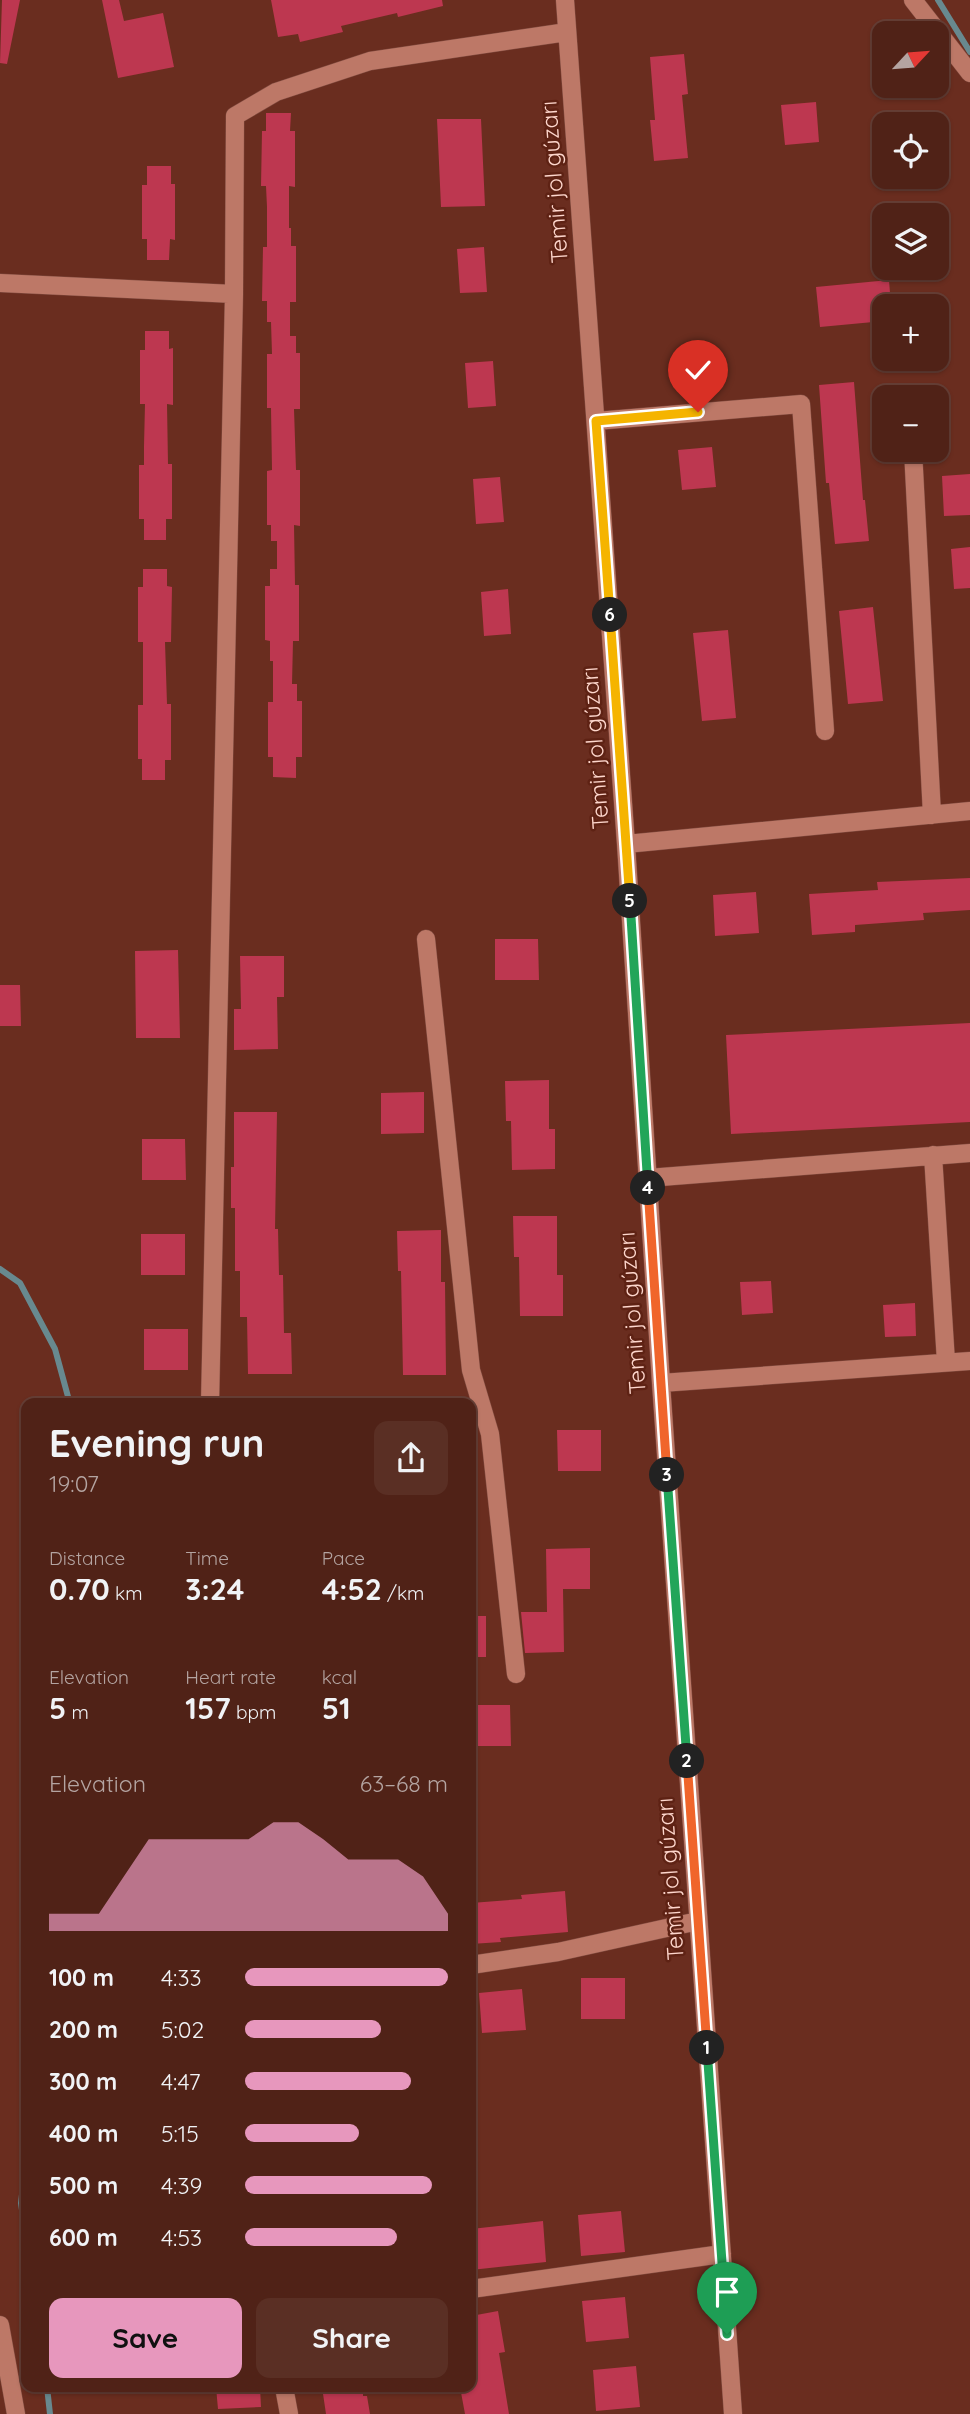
<!DOCTYPE html>
<meta charset="utf-8">
<style>
:root{--surface:#502217;--page:#5a2f24;--text:#f1f3f6;--muted:#b4a4a1;--line:#673f36;--accent:#e797bd}
body{margin:0;font-family:Quicksand,sans-serif;background:var(--page);color:var(--text);height:100vh;display:flex;flex-direction:column;font-size:26px;white-space:nowrap}
*{box-sizing:border-box;margin:0}
p{font-size:23px;color:var(--muted)}
.icon{flex:none;width:38px;height:38px;fill:none;stroke:currentColor;stroke-width:2;stroke-linecap:round;stroke-linejoin:round}
.map{position:relative;flex:1;overflow:hidden}
.sheet{position:absolute;left:21px;top:1398px;width:455px;height:994px;display:flex;flex-direction:column;background:var(--surface);border-radius:14px;box-shadow:0 2px 5px #0004,0 0 0 2px var(--line)}
.sheet>*{flex:none}
.needle{width:46px;rotate:64deg}
.tools{position:absolute;left:872px;top:21px;display:grid;gap:14px}
.tools a{display:grid;place-items:center;width:77px;height:77px;border-radius:14px;background:var(--surface);box-shadow:0 2px 5px #0004,0 0 0 2px var(--line);font-size:35px}
.pin{position:absolute;display:grid;place-items:center;width:60px;height:60px;color:#fff;margin:-72px -30px;border-radius:50% 50% 50% 0;rotate:-45deg;box-shadow:0 0 7px #0007}
.pin .icon{rotate:45deg}
.km{position:absolute;width:35px;height:35px;margin:-18px;border-radius:50%;background:#222;color:#fff;font-size:19px;line-height:35px;text-align:center}
.round{display:grid;place-items:center;flex:none;width:74px;height:74px;border-radius:14px;background:var(--page)}
.overview{display:flex;align-items:center;justify-content:space-between;height:119px;padding:0 28px}
h1{font-size:38px;font-weight:800;line-height:52px}
.figures{display:grid;grid-template-columns:repeat(3,1fr);gap:10px;height:119px;padding:7px 28px}
.figures div{display:grid;align-content:center}
.figures b{font-size:30px;font-weight:800}
.figures small{font-size:19px;font-weight:400}
.figures p{font-size:19px}
.chart{height:196px;padding:14px 28px}
.chart p{display:flex;justify-content:space-between}
.chart svg{width:100%;height:126px;margin-top:7px;fill:var(--accent);opacity:.7}
.button{display:flex;gap:14px;margin-top:auto;padding:14px 28px}
.button a{flex:1;height:80px;border-radius:14px;background:var(--accent);color:#111;font-size:28px;font-weight:800;line-height:80px;text-align:center}
.button a+a{background:var(--page);color:var(--text)}
ul{padding:0 28px;list-style:none;font-size:23px}
li{display:grid;grid-template-columns:112px 84px 1fr;align-items:center;height:52px}
li i{height:18px;border-radius:9px;background:var(--accent)}
.map>svg:first-child{display:block}
</style>
<div class="map">
<svg width="970" height="2414" viewBox="0 0 970 2414">
<rect width="100%" height="100%" fill="#6a2d1f"/>
<g fill="none" stroke-linecap="round" stroke-linejoin="round">
<path stroke="#68898f" stroke-width="6" d="M938,0L970,52
M0,1269L20,1283L55,1349L70,1404
M26,2159L21,2203L26,2238
M47,2387L50,2414"/>
</g>
<path fill="#bd3750" d="M2,0H20L7,64L0,63Z
M102,0H119L124,21L163,13L174,67L118,78Z
M271,0H442L443,6L398,17L397,13L341,26L343,32L300,42L298,34L278,37Z
M684,54L688,94L682,95L688,158L654,161L650,120H655L650,57Z
M816,102L819,142L785,145L781,105Z
M266,113H291L290,131H295V187L289,186V228H291V246H296V302H290V336H296V353H300V409H294L296,470H300V526L294,525L295,585H299V641H293L292,684H297V701H302V757H296V778L273,777V757H268V702H273V661H270V641L265,640V586H270V569H277V541H271V525H267V471L272,470L271,408H267V354H272L271,322H267V301H262L263,247H267V207L266,186H261L262,131H266Z
M437,119H481L485,206L441,207Z
M147,166H171V184H175V240L170,239L169,260H147V239H142V185H147Z
M484,247L487,292L460,293L457,249Z
M889,280L891,306H884V321L820,327L816,287Z
M145,331H169V349L173,348V405L167,404L168,464H172V519H166V540H144V519H139V465H144V446L145,404H140V350H145Z
M493,361L496,406L468,408L465,363Z
M854,382L863,500H865L869,541L835,544L829,483H826L819,385Z
M712,447L716,487L682,490L678,450Z
M970,474V515L944,516L942,476Z
M500,477L504,522L476,524L473,479Z
M970,547V588L954,589L951,549Z
M143,569H167V586L172,587L171,642H165L167,704H171V760H165V780H142V759H138V705H143V642H138V587H143Z
M508,589L511,634L484,636L481,592Z
M873,607L883,701L848,704L839,611Z
M728,630L736,718L702,721L693,633Z
M970,878V910L923,913L924,920L855,925V932L812,935L809,894L878,890L877,882Z
M756,892L759,933L715,936L713,895Z
M495,939H538L539,980H495Z
M178,950L180,1038H136L135,951Z
M240,956H284V997H277L278,1049L234,1050V1009H241Z
M0,985H20L21,1026H0Z
M970,1023V1122L731,1134L726,1035Z
M549,1080V1129H555V1169L512,1170L511,1121H506L505,1081Z
M424,1092V1133L381,1134V1093Z
M234,1112H277L275,1229H278L279,1275H283L284,1333H291L292,1374H248L247,1317H240V1271H235V1208H231V1167H234Z
M142,1139H185L186,1180H142Z
M513,1216H557V1275H563V1316H520L519,1257H514Z
M441,1230V1282H445L446,1375H403L401,1271H398L397,1231Z
M141,1234H185V1275H141Z
M771,1281L773,1313L742,1315L740,1282Z
M915,1303L916,1336L885,1337L883,1305Z
M144,1329H188V1370H144Z
M557,1430H601V1471H558Z
M590,1548V1589H563L564,1652L525,1653L521,1612H547L546,1549Z
M471,1616H486V1657H471Z
M471,1705H510L511,1746H471Z
M565,1891L568,1932L500,1938L501,1942L471,1944V1903L522,1899L521,1895Z
M581,1978H625V2019H581Z
M522,1989L526,2030L482,2033L479,1993Z
M621,2211L625,2252L581,2256L578,2215Z
M543,2221L546,2262L471,2270V2229Z
M625,2297L629,2338L586,2342L582,2301Z
M498,2311L505,2352L499,2353L509,2414H465L460,2387H471V2316Z
M636,2366L640,2407L596,2411L593,2370Z
M216,2387H260L261,2407L218,2409Z
M322,2387H363V2396H367L370,2414H326Z"/>
<g fill="none" stroke-linecap="round" stroke-linejoin="round">
<g stroke="#814c40" stroke-width="19">
<path id="minor" d="M565,0L626,844L661,1383L733,2414
M913,0L970,73
M0,283L234,294
M596,421L801,404L825,731
M913,450L932,815
M626,844L970,811
M426,939L471,1370L490,1434L516,1674
M933,1155L946,1362
M648,1178L970,1153
M661,1383L970,1361
M210,1404L234,294L235,116L276,92L370,61L567,32
M471,1965L558,1952L698,1921
M471,2289L722,2254
M0,2325L16,2414
M284,2387L289,2414"/>
</g>
<use href="#minor" stroke="#bd7867" stroke-width="18"/>
</g>
<g fill="none" stroke-linecap="round" stroke-linejoin="round">
<g stroke="#fff" stroke-width="14">
<path id="split-1" d="M707,2048L727,2334"/>
</g>
<g stroke="#fff" stroke-width="14">
<path id="split-2" d="M687,1761L707,2048"/>
</g>
<g stroke="#fff" stroke-width="14">
<path id="split-3" d="M667,1475L687,1761"/>
</g>
<g stroke="#fff" stroke-width="14">
<path id="split-4" d="M648,1188L667,1475"/>
</g>
<g stroke="#fff" stroke-width="14">
<path id="split-5" d="M630,901L648,1188"/>
</g>
<g stroke="#fff" stroke-width="14">
<path id="split-6" d="M610,615L630,901"/>
</g>
<g stroke="#fff" stroke-width="14">
<path id="split-7" d="M610,615L596,421L698,412"/>
</g>
<use href="#split-1" stroke="#22a559" stroke-width="9"/>
<use href="#split-2" stroke="#f0652b" stroke-width="9"/>
<use href="#split-3" stroke="#22a559" stroke-width="9"/>
<use href="#split-4" stroke="#f0652b" stroke-width="9"/>
<use href="#split-5" stroke="#22a559" stroke-width="9"/>
<use href="#split-6" stroke="#f5b400" stroke-width="9"/>
<use href="#split-7" stroke="#f5b400" stroke-width="9"/>
</g>
<g text-anchor="middle" stroke-width="5" stroke-linejoin="round" paint-order="stroke">
<g font-size="23" fill="#fed7cd" stroke="#5e2214">
<text transform="translate(554 182) rotate(-94)" y="8">Temir jol gúzarı</text>
<text transform="translate(595 748) rotate(-94)" y="8">Temir jol gúzarı</text>
<text transform="translate(632 1313) rotate(-94)" y="8">Temir jol gúzarı</text>
<text transform="translate(670 1879) rotate(-94)" y="8">Temir jol gúzarı</text>
</g>
</g>
</svg>
<div class="tools">
<a><svg class="needle" viewBox="-14 -14 28 28"><path d="M0-13l5 13h-10z" fill="#e53935"/><path d="M0 13l5-13h-10z" fill="#b4a4a1"/></svg></a>
<a><svg class="icon" aria-label="locate" viewBox="0 0 24 24"><circle cx="12" cy="12" r="6"/><path d="M12 2v4M12 18v4M2 12h4M18 12h4"/></svg></a>
<a><svg class="icon" aria-label="layers" viewBox="0 0 24 24"><path d="M12 4l9 5-9 5-9-5zM3 14l9 5 9-5"/></svg></a>
<a>+</a>
<a>−</a>
</div>
<div class="pin" style="left:727px;top:2334px;background:#1e9e55"><svg class="icon" aria-label="arrive" viewBox="0 0 24 24"><path d="M6 21V4h12l-3 4 3 4H6"/></svg></div>
<div class="pin" style="left:698px;top:412px;background:#d93025"><svg class="icon" aria-label="check" viewBox="0 0 24 24"><path d="M5 12l5 5 9-10"/></svg></div>
<b class="km" style="left:707px;top:2048px">1</b>
<b class="km" style="left:687px;top:1761px">2</b>
<b class="km" style="left:667px;top:1475px">3</b>
<b class="km" style="left:648px;top:1188px">4</b>
<b class="km" style="left:630px;top:901px">5</b>
<b class="km" style="left:610px;top:615px">6</b>
<section class="sheet">
<div class="overview"><div><h1>Evening run</h1><p>19:07</p></div><a class="round"><svg class="icon" aria-label="share" viewBox="0 0 24 24"><path d="M12 15V3M7 8l5-5 5 5M5 13v7h14v-7"/></svg></a></div>
<div class="figures">
<div><p>Distance</p><b>0.70<small> km</small></b></div>
<div><p>Time</p><b>3:24</b></div>
<div><p>Pace</p><b>4:52<small> /km</small></b></div>
</div>
<div class="figures">
<div><p>Elevation</p><b>5<small> m</small></b></div>
<div><p>Heart rate</p><b>157<small> bpm</small></b></div>
<div><p>kcal</p><b>51</b></div>
</div>
<div class="chart"><p><span>Elevation</span>63–68 m</p>
<svg viewBox="0 0 160 44" preserveAspectRatio="none"><path d="M0 44V38L10 38L20 38L30 25L40 12L50 12L60 12L70 12L80 12L90 6L100 6L110 12L120 19L130 19L140 19L150 25L160 38V44z"/></svg>
</div>
<ul>
<li><b>100 m</b>4:33<i style="width:100%"></i></li>
<li><b>200 m</b>5:02<i style="width:67%"></i></li>
<li><b>300 m</b>4:47<i style="width:82%"></i></li>
<li><b>400 m</b>5:15<i style="width:56%"></i></li>
<li><b>500 m</b>4:39<i style="width:92%"></i></li>
<li><b>600 m</b>4:53<i style="width:75%"></i></li>
</ul>
<div class="button"><a>Save</a><a>Share</a></div>
</section>
</div>
